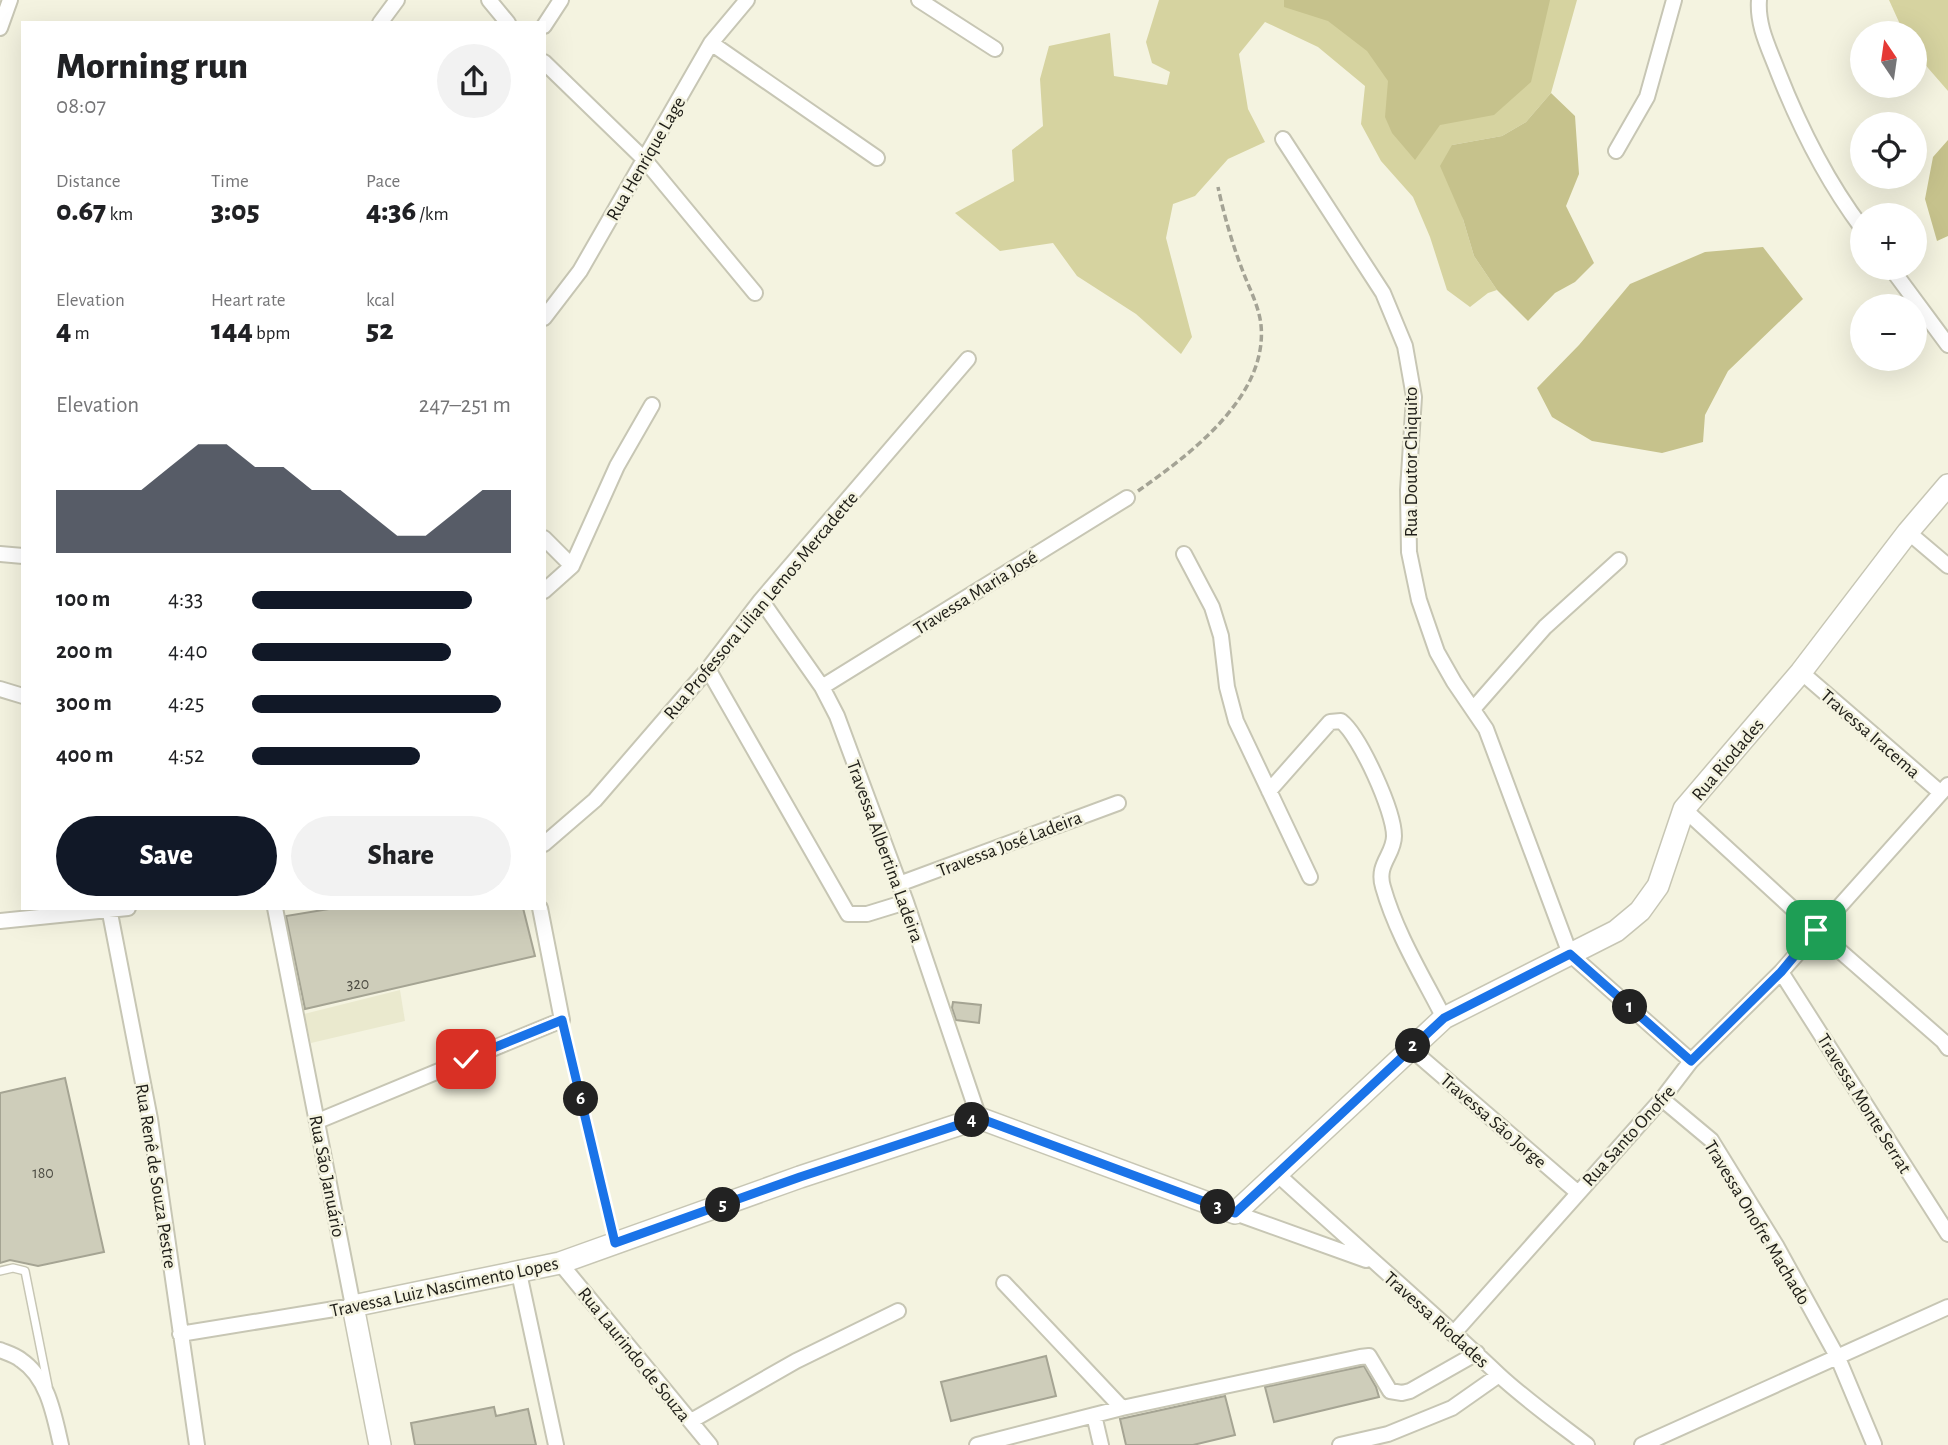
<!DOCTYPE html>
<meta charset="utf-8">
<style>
:root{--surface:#fff;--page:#f2f2f2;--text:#202124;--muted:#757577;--accent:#111827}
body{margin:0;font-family:"Alegreya Sans",sans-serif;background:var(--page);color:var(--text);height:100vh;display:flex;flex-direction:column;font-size:26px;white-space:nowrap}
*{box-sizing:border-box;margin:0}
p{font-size:23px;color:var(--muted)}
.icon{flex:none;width:38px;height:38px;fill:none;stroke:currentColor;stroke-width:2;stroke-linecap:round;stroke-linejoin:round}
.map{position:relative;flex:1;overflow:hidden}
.drawer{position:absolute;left:21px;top:21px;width:525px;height:889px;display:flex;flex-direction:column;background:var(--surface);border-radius:0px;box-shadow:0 7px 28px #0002}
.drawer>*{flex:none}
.needle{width:46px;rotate:347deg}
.tools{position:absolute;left:1850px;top:21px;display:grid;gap:14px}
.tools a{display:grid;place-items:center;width:77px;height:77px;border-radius:50%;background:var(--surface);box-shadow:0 7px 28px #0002;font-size:35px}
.pin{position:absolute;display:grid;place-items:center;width:60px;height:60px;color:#fff;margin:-30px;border-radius:14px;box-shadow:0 4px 10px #0006}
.km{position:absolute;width:35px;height:35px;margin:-18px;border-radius:50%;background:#222;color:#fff;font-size:19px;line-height:35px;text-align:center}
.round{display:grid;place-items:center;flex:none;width:74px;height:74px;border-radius:37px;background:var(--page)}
.headline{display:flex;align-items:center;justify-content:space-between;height:119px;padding:0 35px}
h1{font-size:38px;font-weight:800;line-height:52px}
.stats{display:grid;grid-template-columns:repeat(3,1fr);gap:10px;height:119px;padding:7px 35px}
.stats div{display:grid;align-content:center}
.stats b{font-size:30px;font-weight:800}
.stats small{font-size:19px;font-weight:400}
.stats p{font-size:19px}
.chart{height:196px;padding:14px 35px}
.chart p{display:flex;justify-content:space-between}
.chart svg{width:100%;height:126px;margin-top:7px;fill:var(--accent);opacity:.7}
.button{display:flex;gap:14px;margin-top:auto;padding:14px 35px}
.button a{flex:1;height:80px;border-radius:42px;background:var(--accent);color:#fff;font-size:28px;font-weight:800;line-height:80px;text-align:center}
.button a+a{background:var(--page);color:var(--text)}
ul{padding:0 35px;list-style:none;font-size:23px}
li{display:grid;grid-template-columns:112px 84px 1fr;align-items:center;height:52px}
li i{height:18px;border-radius:9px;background:var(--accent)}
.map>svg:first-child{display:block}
</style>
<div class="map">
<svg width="1948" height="1445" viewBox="0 0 1948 1445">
<rect width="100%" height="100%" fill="#f4f3e0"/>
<path fill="#eae9ce" d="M400,990L405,1021L311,1043L304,1014Z"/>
<path fill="#d6d3a0" d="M1159,0H1577L1551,93L1526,122L1502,136L1452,145L1463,219L1474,256L1497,290L1488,293L1470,307L1447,290L1430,237L1413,197L1381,161L1361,124L1365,86L1318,47L1265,22L1239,54L1248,109L1265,142L1228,159L1195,196L1173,204L1166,238L1192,337L1181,354L1136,314L1077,276L1053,243L1000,251L955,213L1014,181L1012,150L1043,126L1040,79L1049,46L1110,33L1114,76L1167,85L1170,72L1152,63L1146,42Z
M1889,0H1948V91L1915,53L1914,33H1904Z"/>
<path fill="#c6c28c" d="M1284,0H1550L1531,82L1494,115L1440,125L1415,160L1392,133L1385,117L1388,81L1367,51L1328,21L1284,7Z
M1551,93L1575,116L1579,174L1566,206L1594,263L1575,282L1555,293L1528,321L1497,290L1474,256L1463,219L1440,166L1452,145L1502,136L1526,122Z
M1948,140V236L1937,241L1925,199L1933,157Z
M1763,247L1803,299L1728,371L1705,415L1703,442L1662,453L1592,441L1552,417L1537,388L1579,345L1630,284L1705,252Z"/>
<path fill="#cecdba" stroke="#a5a493" stroke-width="2" d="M335,908H523L535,956L305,1009L286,916Z
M953,1002L981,1005L979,1023L956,1020L952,1008Z
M65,1078L104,1252L38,1266L10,1260L0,1263V1093Z
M1046,1356L1056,1396L951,1421L941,1382Z
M1364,1366L1376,1387L1379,1397L1274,1422L1265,1387Z
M1225,1396L1235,1435L1193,1445H1126L1120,1419Z
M494,1407L496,1416L528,1409L536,1445H415L411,1423Z"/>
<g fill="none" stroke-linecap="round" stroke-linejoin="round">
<g stroke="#c7c6b4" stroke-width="10">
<path id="lane" d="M0,1271L13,1268L25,1271L48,1386"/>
</g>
<g stroke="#c7c6b4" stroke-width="18">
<path id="street" d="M489,0L508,23
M919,0L995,49
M1759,0C1757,26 1769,48 1778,72C1800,128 1826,180 1862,228
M380,23L397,0
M544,26L561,0
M0,28L10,0
M711,43L877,158
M544,62L644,159L755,293
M1283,139L1383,293L1405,346L1414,397L1408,490L1409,552L1419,600L1437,652L1454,682L1486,729L1570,954L1691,1061
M1616,151L1647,97L1674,0
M1891,268L1948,345
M544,318L580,271L711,43L747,0
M1908,532L1948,566
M544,538L572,566
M0,554L23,556
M1184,554L1212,607L1221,636L1227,687L1236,721L1310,877
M544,591L572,566L617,466L652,405
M761,600L822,687L837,716L906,902L979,1118
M708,669L848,914H867L906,902
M1801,672L1941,793
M822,687L1127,498
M0,689L23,696
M1474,708L1545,627L1619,560
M1269,791L1330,722L1341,721C1360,736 1394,811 1394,836C1394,855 1376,864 1383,887C1396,933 1422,975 1444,1018
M1684,809L1816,930L1943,1041L1948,1048
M544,844L595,800L708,669L761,600L968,359
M899,884L1118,803
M109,908L150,1119L197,1445
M0,921L128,908
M1781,972L1948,1234
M1410,1048L1577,1192
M1662,1099L1711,1140L1777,1247L1838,1358L1874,1444
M318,1121L562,1020L540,908
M1276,1173C1350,1241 1426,1306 1499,1375C1526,1400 1557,1422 1587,1445
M1235,1213L1366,1260
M560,1263L710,1445
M519,1273L556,1445
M1004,1283L1122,1408
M180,1334L353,1306L275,908
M1453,1334L1662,1099L1691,1061L1781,972L1948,785
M0,1350C7,1353 15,1355 21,1360C48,1378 54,1415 61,1445
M1094,1415L1101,1445
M691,1421L796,1361L898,1311
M977,1445L1122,1408L1360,1357L1369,1356L1390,1391L1402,1393L1410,1391L1477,1353
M1340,1445L1388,1434L1452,1408L1499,1375
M1642,1445L1948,1307"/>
</g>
<g stroke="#c7c6b4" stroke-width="24">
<path id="secondary" d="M380,1445L353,1306L560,1263L800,1177L979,1118L1235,1213L1444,1018L1616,931L1640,911L1658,886L1684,809L1801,672L1908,532L1948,485"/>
</g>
<path stroke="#a4a395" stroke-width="3.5" stroke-dasharray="7 3.5" stroke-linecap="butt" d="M1138,491C1189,455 1268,397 1261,325C1259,306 1249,288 1242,269C1232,243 1224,215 1218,187
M565,1033L611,1226"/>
<use href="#lane" stroke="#fff" stroke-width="7"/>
<use href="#street" stroke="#fff" stroke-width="14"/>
<use href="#secondary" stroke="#fff" stroke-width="21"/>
</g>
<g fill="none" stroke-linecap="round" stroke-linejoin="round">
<g stroke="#fff" stroke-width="14">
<path id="route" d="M466,1059L562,1020L615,1243L800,1177L979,1118L1235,1213L1444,1018L1570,954L1691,1061L1781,972L1816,930"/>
</g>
<use href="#route" stroke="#1a73e8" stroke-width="9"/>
</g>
<g text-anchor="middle" stroke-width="5" stroke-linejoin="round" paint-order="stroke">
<g font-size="16" fill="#4c4b42">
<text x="358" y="989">320</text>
<text x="43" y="1178">180</text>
</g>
<g font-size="19" fill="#21201a" stroke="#f4f3e0">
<text transform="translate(645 158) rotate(-60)" y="7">Rua Henrique Lage</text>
<text transform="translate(1410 462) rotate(-90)" y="7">Rua Doutor Chiquito</text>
<text transform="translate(975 592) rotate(-32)" y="7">Travessa Maria José</text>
<text transform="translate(760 605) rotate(-50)" y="7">Rua Professora Lilian Lemos Mercadette</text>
<text transform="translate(1871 733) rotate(41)" y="7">Travessa Iracema</text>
<text transform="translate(1727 759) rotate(-50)" y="7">Rua Riodades</text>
<text transform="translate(1009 843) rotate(-21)" y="7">Travessa José Ladeira</text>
<text transform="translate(886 851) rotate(70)" y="7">Travessa Albertina Ladeira</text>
<text transform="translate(1865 1103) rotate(58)" y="7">Travessa Monte Serrat</text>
<text transform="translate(1494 1120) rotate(41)" y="7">Travessa São Jorge</text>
<text transform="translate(1628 1135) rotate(-48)" y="7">Rua Santo Onofre</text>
<text transform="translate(157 1176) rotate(81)" y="7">Rua Renê de Souza Pestre</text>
<text transform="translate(328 1176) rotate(79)" y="7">Rua São Januário</text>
<text transform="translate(1758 1222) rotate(59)" y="7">Travessa Onofre Machado</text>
<text transform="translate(444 1286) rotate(-12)" y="7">Travessa Luiz Nascimento Lopes</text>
<text transform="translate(1437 1319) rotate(42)" y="7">Travessa Riodades</text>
<text transform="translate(635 1354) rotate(51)" y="7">Rua Laurindo de Souza</text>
</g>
</g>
</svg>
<div class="tools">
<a><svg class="needle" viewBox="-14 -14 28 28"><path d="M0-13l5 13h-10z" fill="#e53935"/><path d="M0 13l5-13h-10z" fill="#757577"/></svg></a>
<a><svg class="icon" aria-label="locate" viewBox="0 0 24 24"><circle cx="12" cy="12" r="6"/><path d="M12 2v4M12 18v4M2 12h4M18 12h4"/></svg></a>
<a>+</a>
<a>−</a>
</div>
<div class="pin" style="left:1816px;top:930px;background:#1e9e55"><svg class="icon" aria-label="arrive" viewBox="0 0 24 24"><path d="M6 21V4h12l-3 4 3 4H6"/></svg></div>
<div class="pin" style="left:466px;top:1059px;background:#d93025"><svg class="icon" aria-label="check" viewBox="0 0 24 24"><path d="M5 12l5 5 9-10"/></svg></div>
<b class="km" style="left:1630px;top:1007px">1</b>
<b class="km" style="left:1413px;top:1046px">2</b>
<b class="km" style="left:1218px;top:1207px">3</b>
<b class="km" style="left:972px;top:1120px">4</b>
<b class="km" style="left:723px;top:1205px">5</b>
<b class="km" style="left:581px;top:1099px">6</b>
<section class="drawer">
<div class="headline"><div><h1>Morning run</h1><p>08:07</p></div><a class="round"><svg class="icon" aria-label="share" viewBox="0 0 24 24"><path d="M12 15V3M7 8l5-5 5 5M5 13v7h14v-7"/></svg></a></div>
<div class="stats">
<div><p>Distance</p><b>0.67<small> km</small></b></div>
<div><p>Time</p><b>3:05</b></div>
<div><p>Pace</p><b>4:36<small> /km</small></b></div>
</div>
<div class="stats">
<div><p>Elevation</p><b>4<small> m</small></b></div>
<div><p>Heart rate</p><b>144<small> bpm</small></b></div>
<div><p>kcal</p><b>52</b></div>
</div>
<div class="chart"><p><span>Elevation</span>247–251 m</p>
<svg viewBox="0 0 160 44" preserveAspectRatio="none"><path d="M0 44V22L10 22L20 22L30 22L40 14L50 6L60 6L70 14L80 14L90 22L100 22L110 30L120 38L130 38L140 30L150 22L160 22V44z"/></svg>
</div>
<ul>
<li><b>100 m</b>4:33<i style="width:85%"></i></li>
<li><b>200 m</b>4:40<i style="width:77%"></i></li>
<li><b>300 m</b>4:25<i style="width:96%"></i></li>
<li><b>400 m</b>4:52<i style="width:65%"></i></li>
</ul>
<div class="button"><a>Save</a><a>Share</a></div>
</section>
</div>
